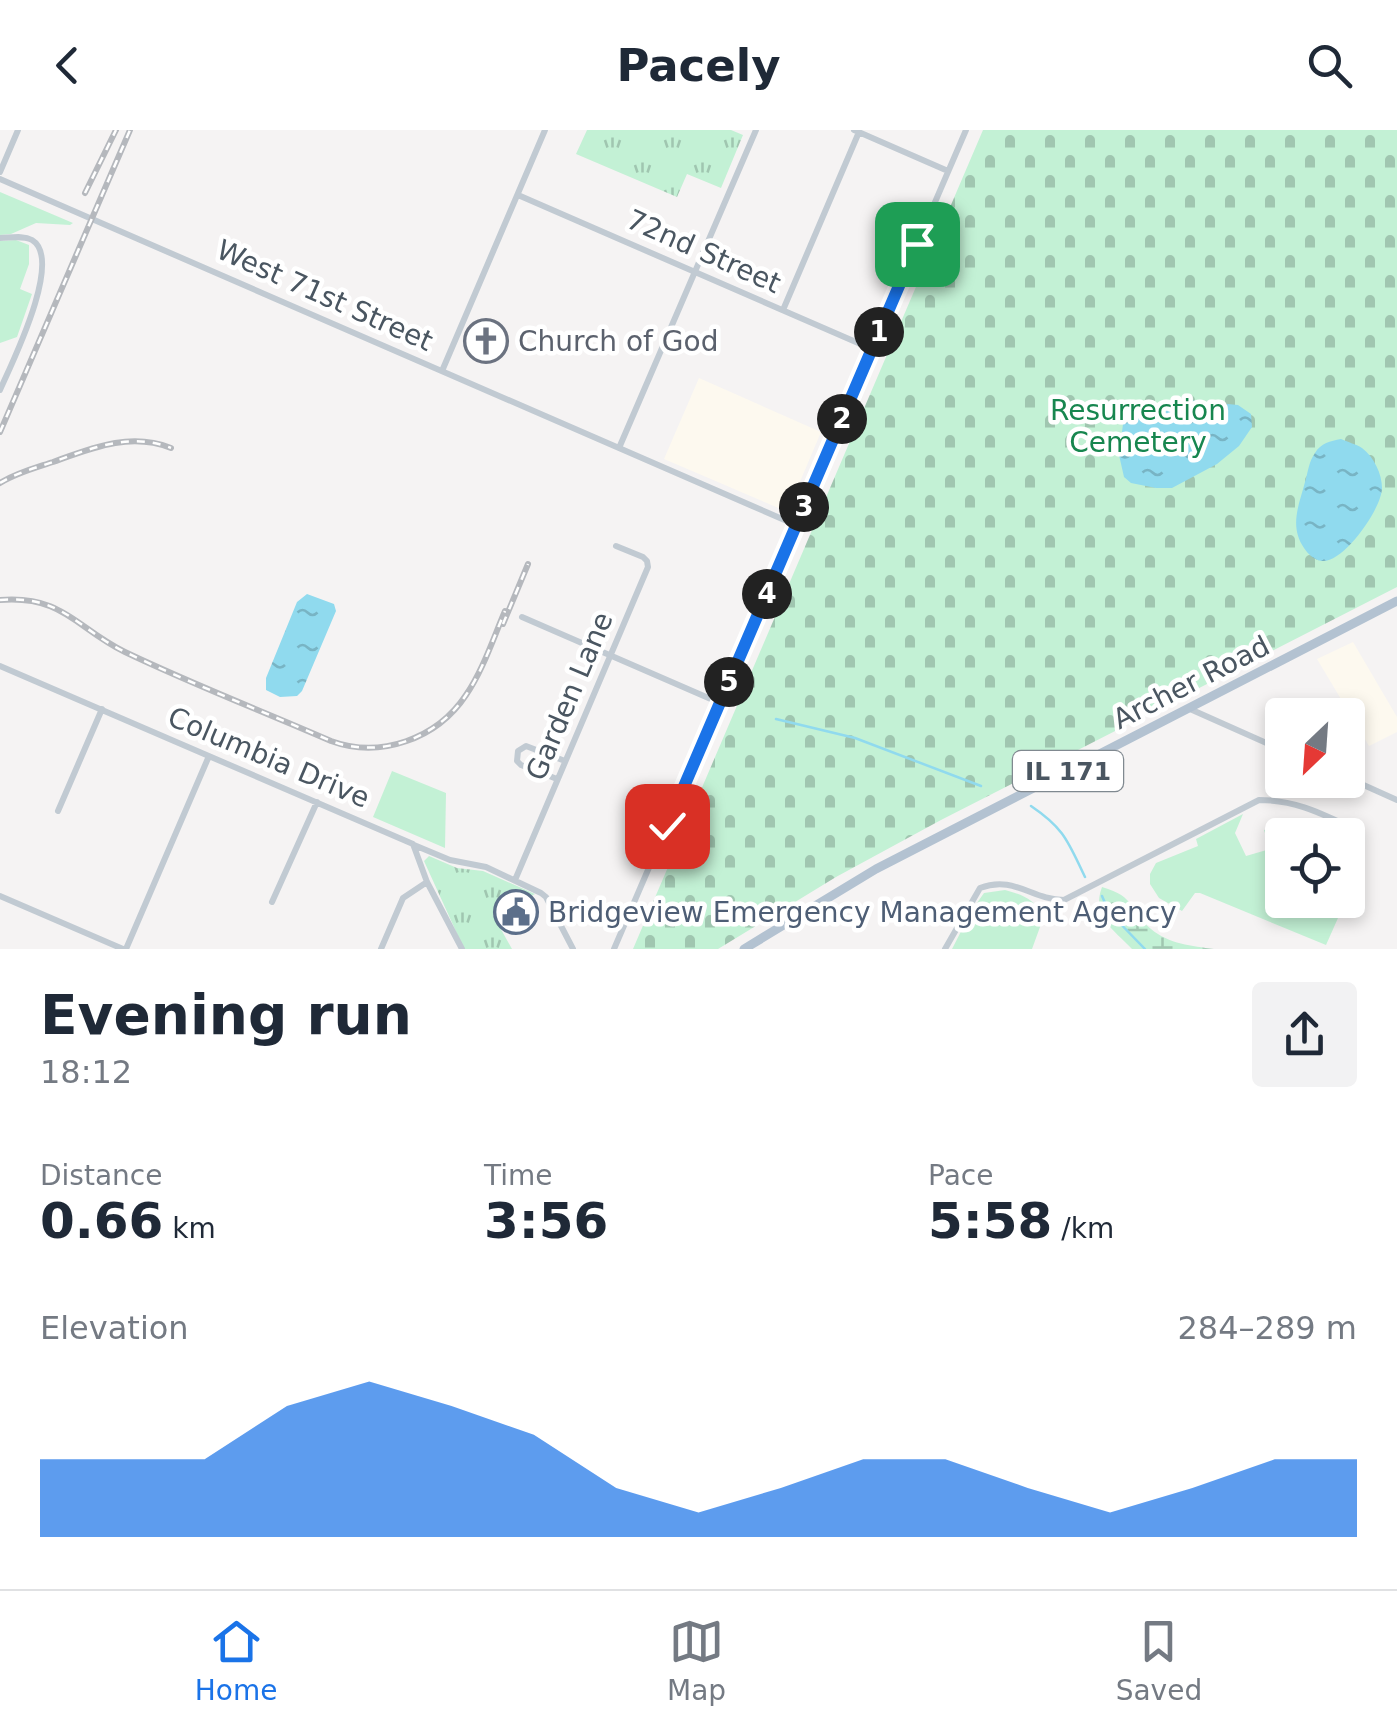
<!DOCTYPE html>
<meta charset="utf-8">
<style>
:root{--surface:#fff;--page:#f2f2f3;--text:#1f2937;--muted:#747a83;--line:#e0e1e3;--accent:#1a73e8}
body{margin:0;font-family:"DejaVu Sans",sans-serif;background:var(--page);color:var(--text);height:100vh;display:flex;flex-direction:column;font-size:38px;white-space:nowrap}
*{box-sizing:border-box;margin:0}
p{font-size:32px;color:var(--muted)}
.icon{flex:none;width:55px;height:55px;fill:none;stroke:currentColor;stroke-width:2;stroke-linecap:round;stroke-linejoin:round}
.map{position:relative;height:819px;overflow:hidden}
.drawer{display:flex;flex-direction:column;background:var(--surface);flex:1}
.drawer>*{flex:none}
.needle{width:65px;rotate:205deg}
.fabs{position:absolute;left:1265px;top:568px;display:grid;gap:20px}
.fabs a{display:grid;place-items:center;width:100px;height:100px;border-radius:10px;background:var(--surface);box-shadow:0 5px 15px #0003;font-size:50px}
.pin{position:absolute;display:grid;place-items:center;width:85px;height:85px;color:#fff;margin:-42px;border-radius:20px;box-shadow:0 5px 15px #0006}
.km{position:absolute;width:50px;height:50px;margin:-25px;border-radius:50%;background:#222;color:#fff;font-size:28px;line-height:50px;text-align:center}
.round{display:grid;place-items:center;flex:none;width:105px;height:105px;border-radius:10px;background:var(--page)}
.summary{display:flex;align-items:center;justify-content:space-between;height:170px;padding:0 40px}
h1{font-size:55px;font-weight:800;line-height:75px}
.metrics{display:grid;grid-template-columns:repeat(3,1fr);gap:15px;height:170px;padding:10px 40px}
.metrics div{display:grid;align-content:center}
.metrics b{font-size:50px;font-weight:800}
.metrics small{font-size:28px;font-weight:400}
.metrics p{font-size:28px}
.chart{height:280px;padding:20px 40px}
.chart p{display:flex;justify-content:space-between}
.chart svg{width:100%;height:180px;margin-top:10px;fill:var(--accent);opacity:.7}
header{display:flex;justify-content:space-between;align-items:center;height:130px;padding:0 40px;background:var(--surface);font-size:45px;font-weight:800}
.tab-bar{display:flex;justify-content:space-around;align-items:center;height:140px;border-top:2px solid var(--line);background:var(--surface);font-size:28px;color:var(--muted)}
.tab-bar a{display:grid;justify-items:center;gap:5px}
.tab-bar .selected{color:var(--accent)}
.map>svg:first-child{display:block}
</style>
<header><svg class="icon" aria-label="back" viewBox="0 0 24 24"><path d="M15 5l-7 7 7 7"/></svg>Pacely<svg class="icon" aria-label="search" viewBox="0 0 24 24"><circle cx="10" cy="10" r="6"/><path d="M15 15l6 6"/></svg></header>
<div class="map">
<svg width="1397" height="819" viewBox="0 0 1397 819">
<defs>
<pattern id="wetland-marsh" width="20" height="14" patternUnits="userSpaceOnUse" patternTransform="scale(2.5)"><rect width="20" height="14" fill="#c3f1d5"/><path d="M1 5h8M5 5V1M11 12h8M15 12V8" fill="none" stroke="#a0c6b0"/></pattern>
<pattern id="cemetery-stones" width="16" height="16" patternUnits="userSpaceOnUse" patternTransform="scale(2.5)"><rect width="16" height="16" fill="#c3f1d5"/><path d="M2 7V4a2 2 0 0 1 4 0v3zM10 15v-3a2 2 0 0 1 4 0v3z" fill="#a0c6b0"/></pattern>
<pattern id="park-tufts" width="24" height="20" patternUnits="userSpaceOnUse" patternTransform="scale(2.5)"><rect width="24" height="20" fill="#c3f1d5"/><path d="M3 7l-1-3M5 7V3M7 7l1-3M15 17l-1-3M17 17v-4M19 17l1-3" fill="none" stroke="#a0c6b0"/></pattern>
<pattern id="water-ripples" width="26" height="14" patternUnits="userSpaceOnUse" patternTransform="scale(2.5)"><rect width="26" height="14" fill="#90daee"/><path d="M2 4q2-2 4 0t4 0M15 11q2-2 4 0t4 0" fill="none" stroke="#78b4c4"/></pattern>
</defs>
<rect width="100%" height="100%" fill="#f5f3f3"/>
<path fill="#fdf9ef" d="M699,248L821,302L788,380H783L664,329Z
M1353,512L1397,587V602L1369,616L1317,529Z"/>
<path fill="#c3f1d5" d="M0,62L73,93L70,95L36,93L11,104L0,105Z
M16,110L29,115V134L20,159L32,164L17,207L0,213V111Z
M392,641L446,663L445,718L373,687Z
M1243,684L1235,703L1246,726L1270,719L1264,700L1278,698L1298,705H1282V770H1346L1326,815L1200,763H1195L1182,781L1159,768L1150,754V744L1156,733L1198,716L1196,709Z
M1005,760C1023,765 1034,769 1044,786L1032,819H952L972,780L984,763Z"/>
<path fill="url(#wetland-marsh)" d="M1102,757C1137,767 1128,780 1151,799C1169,814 1192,816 1214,819H1132C1113,799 1091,786 1102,757Z"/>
<path fill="url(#cemetery-stones)" d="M983,0H1397V457L941,690L836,747L718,819H633Z"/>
<path fill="url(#park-tufts)" d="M587,0H731L743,5L721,58L687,44L677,67L576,24Z
M429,726L457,738L483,741L535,764L493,785L512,819H464L424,731Z"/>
<path fill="url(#water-ripples)" d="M1187,270L1238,275L1251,284L1252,297L1239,316L1217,334L1172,358H1156L1131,353L1124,347L1119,325L1123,294L1130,287L1154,278Z
M1341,309C1347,312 1356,314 1362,318C1374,327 1382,344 1382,358C1382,378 1344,433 1322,431C1314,430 1308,424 1304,418C1289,396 1299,375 1305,352C1308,342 1309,331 1315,323C1321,313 1330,311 1341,309Z
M307,464L334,474L336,481L302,561L297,566L280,567L266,560V548L297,472Z"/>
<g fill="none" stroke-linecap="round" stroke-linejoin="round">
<path stroke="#90daee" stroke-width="2.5" d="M776,589L855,608L981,656
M1031,676C1065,699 1068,712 1085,747
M1102,766L1109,782L1145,819"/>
<path stroke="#c1cad2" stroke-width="6" d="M854,0L948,41
M0,42L18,0
M0,49L796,395
M518,65L872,219
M0,108C10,108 23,105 32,110C64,129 11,235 0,260
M783,180L859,2
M442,241L545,0
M619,318L756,0
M522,487L720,573
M0,536L413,714L427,752L462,819
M1190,579L1282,620
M1348,648L1397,670
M557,649L521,635L517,631L518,621L526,616L565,631
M58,681L102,579
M414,715L450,730L486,737L541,763L546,767L573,819
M515,750L648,437L647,431L643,427L616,416
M0,766L123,819
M272,772L317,672
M126,819L209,626
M381,819L403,768L427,752
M614,819L966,0
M945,819L980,758C1014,745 1032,770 1064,770L1259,670C1298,670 1324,685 1359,701"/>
<path stroke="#b3c2d1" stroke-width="9" d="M744,819L876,739L1397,471"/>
<g stroke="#b5b8bd" stroke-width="6">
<path id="rail" d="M85,63L116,0
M0,302L130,0
M0,353C16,343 35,338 53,332C92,318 130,302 171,318
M0,470C63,465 76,498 125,522C192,554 262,581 331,611C380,629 437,609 466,565C483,540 493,509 505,481
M503,494L528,434"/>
</g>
<use href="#rail" stroke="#fff" stroke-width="2.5" stroke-dasharray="8" stroke-linecap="butt"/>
</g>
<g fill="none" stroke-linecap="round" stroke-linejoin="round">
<g stroke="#fff" stroke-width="20">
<path id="route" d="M667,696L917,114"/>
</g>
<use href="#route" stroke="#1a73e8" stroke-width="12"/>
</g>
<defs>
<g id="church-ring" transform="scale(2.25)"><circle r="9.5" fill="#fff" stroke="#6b7280" stroke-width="1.5"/><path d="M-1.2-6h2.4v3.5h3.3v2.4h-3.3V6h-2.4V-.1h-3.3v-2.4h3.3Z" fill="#6b7280"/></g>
<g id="civic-ring" transform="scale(2.25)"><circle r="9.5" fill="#fff" stroke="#5c6f8a" stroke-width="1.5"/><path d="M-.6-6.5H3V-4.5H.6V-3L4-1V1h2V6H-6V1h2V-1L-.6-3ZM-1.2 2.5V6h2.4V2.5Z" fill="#5c6f8a"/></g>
</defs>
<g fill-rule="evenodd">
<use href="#church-ring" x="486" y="211"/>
<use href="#civic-ring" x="516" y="782"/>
</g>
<g text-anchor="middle" stroke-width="9" stroke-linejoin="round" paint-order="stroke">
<rect fill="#fff" stroke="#808990" stroke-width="2.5" x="1013" y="621" width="110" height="40" rx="8"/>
<g font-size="25" font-weight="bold" fill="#4a5661">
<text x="1068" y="650">IL 171</text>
</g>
<g font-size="28" fill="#4a5661" stroke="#fff">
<text transform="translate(704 121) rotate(24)" y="10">72nd Street</text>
<text transform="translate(325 165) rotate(24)" y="10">West 71st Street</text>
<text transform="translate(1191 552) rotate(-27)" y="10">Archer Road</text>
<text transform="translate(569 566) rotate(-67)" y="10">Garden Lane</text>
<text transform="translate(269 627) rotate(23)" y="10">Columbia Drive</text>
</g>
<g font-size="28" fill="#5b616d" stroke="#fff" text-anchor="start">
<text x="518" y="221">Church of God</text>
</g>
<g font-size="28" fill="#17864f" stroke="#fff">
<text x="1138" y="290">Resurrection<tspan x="1138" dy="32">Cemetery</tspan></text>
</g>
<g font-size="28" fill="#4e5e75" stroke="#fff" text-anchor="start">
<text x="548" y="792">Bridgeview Emergency Management Agency</text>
</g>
</g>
</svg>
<div class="fabs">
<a><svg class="needle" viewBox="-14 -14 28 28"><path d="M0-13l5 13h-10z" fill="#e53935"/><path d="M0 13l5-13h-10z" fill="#747a83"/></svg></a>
<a><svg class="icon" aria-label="locate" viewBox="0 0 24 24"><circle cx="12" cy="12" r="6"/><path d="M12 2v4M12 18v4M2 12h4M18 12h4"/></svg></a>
</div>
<div class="pin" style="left:917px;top:114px;background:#1e9e55"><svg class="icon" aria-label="arrive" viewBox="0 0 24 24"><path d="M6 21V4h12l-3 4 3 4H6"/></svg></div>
<div class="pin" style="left:667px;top:696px;background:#d93025"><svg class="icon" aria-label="check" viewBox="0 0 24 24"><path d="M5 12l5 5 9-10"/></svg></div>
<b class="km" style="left:879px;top:202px">1</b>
<b class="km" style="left:842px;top:289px">2</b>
<b class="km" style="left:804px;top:377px">3</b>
<b class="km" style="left:767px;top:464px">4</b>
<b class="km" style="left:729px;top:552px">5</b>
</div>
<section class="drawer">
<div class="summary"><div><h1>Evening run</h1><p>18:12</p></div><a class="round"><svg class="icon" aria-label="share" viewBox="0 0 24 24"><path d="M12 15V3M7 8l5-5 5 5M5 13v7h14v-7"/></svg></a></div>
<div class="metrics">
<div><p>Distance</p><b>0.66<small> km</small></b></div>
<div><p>Time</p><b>3:56</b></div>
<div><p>Pace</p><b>5:58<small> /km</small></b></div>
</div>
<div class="chart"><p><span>Elevation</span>284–289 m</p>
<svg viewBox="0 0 160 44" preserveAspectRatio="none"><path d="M0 44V25L10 25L20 25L30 12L40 6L50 12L60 19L70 32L80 38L90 32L100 25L110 25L120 32L130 38L140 32L150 25L160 25V44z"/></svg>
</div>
</section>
<nav class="tab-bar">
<a class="selected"><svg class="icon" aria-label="home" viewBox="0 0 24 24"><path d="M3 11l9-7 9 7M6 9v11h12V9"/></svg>Home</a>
<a><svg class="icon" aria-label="map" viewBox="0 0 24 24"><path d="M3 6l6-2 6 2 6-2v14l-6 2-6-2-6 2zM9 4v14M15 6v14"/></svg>Map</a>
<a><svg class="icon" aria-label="saved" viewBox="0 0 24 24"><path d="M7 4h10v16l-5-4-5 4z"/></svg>Saved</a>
</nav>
